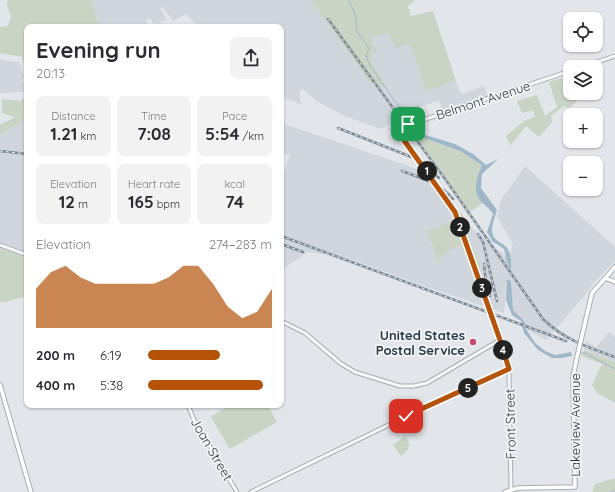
<!DOCTYPE html>
<meta charset="utf-8">
<style>
:root{--surface:#fff;--page:#f2f2f3;--text:#2b2b33;--muted:#7c7c81;--accent:#b45309}
body{margin:0;font-family:Quicksand,sans-serif;background:var(--page);color:var(--text);height:100vh;display:flex;flex-direction:column;font-size:15px;white-space:nowrap}
*{box-sizing:border-box;margin:0}
p{font-size:13px;color:var(--muted)}
.icon{flex:none;width:22px;height:22px;fill:none;stroke:currentColor;stroke-width:2;stroke-linecap:round;stroke-linejoin:round}
.map{position:relative;flex:1;overflow:hidden}
.panel{position:absolute;left:24px;top:24px;width:260px;height:384px;display:flex;flex-direction:column;background:var(--surface);border-radius:8px;box-shadow:0 1px 3px #0004}
.panel>*{flex:none}
.tools{position:absolute;left:563px;top:12px;display:grid;gap:8px}
.tools a{display:grid;place-items:center;width:40px;height:40px;border-radius:8px;background:var(--surface);box-shadow:0 1px 3px #0004;font-size:20px}
.pin{position:absolute;display:grid;place-items:center;width:34px;height:34px;color:#fff;margin:-17px;border-radius:8px;box-shadow:0 2px 6px #0006}
.km{position:absolute;width:20px;height:20px;margin:-10px;border-radius:50%;background:#222;color:#fff;font-size:11px;line-height:20px;text-align:center}
.round{display:grid;place-items:center;flex:none;width:42px;height:42px;border-radius:8px;background:var(--page)}
.overview{display:flex;align-items:center;justify-content:space-between;height:68px;padding:0 12px}
h1{font-size:22px;font-weight:700;line-height:30px}
.stats{display:grid;grid-template-columns:repeat(3,1fr);gap:6px;height:68px;padding:4px 12px}
.stats div{display:grid;align-content:center;border-radius:8px;background:var(--page);text-align:center}
.stats b{font-size:17px;font-weight:700}
.stats small{font-size:11px;font-weight:400}
.stats p{font-size:11px}
.chart{height:112px;padding:8px 12px}
.chart p{display:flex;justify-content:space-between}
.chart svg{width:100%;height:72px;margin-top:4px;fill:var(--accent);opacity:.7}
ul{padding:0 12px;list-style:none;font-size:13px}
li{display:grid;grid-template-columns:64px 48px 1fr;align-items:center;height:30px}
li i{height:10px;border-radius:5px;background:var(--accent)}
.map>svg:first-child{display:block}
</style>
<div class="map">
<svg width="615" height="492" viewBox="0 0 615 492">
<rect width="100%" height="100%" fill="#e2e6ea"/>
<path fill="#d0d6dc" d="M92,0H311L370,83L387,88L371,61V36L390,33L410,43L427,90L456,81L461,94L484,86L488,97L443,112L439,100L402,114L392,123L381,129L347,117L316,101L303,89L300,90V102L306,106L281,97V27H188L196,24L186,14L173,21L163,7L160,9L167,19L155,26L150,18L146,21L150,27H99Z
M0,60L19,62L24,76L22,81L27,87L26,92L0,93Z
M27,117V255L0,245V135Z
M281,123L426,172L456,215L442,227L431,244L435,251L436,260L450,250L460,245L476,272L480,264L461,219L505,256L510,255L513,243L497,217L501,200L525,166L615,247V261L593,284L587,293L546,340L526,329L524,321L513,310L509,280H507L504,313L424,286L344,257L308,252L281,270V181L290,155L281,153Z
M609,332L615,337V362L584,350L586,341L596,347Z"/>
<path fill="#cad4c4" d="M8,0H92L99,27H27V75L22,57L0,53V27L8,26L11,16L7,6Z
M311,0H415L408,6L411,16L433,11L456,81L427,91L410,44L395,48L389,33L371,37V41L377,50L371,54V61L387,88L370,83Z
M570,75V93H584L569,109L564,106L551,116L552,122L539,137L526,126L510,146L506,136L524,121L535,117L533,110L522,113L517,101L537,95L545,116L557,107L549,82Z
M27,93V117L0,135V125L15,117L2,113V99L21,101Z
M409,126H410L419,136L460,151L482,165C477,179 472,190 483,203L470,212Z
M458,209L464,217L461,219L480,264V269L476,272L460,245L450,250L436,261C435,250 430,241 427,231C440,227 454,223 458,209Z
M0,248L27,258V296L3,303L0,302Z
M584,350L615,362V403L597,393L592,385L602,364L582,356Z
M229,405H268L277,422L230,449L211,417Z
M405,436C412,445 409,450 401,456L393,445Z
M612,479H615V492H592L595,484Z"/>
<path fill="#9fb8c9" d="M402,114H405L419,133L455,144L473,154L486,165L498,159L482,174L481,188L497,210C495,216 492,225 492,231C493,241 501,241 506,247C512,253 511,262 511,271L507,262L504,249L492,241L487,232L493,214C489,207 481,203 478,197C473,186 478,175 482,165L460,151L419,136Z
M507,280H509L511,282L513,310L524,321L526,329L535,343L545,351L555,355L571,352L572,356L562,358H552L538,350L524,333L521,321L512,315L506,300Z"/>
<g fill="none" stroke-linecap="round" stroke-linejoin="round">
<path stroke="#9fb8c9" stroke-width="1" d="M348,0C352,6 356,14 356,21C356,24 356,27 357,30C359,37 366,42 369,49L366,55L369,64L396,103L401,107L405,115
M580,353H585L615,369
M611,492L615,490"/>
<g stroke="#a7aeb4" stroke-width="5">
<path id="tertiary" d="M582,67L615,56
M0,245L27,255
M281,321L305,333L340,363L355,372L400,386H414L427,383L500,340
M188,405L194,420L237,492
M511,489L509,375L505,355L455,212L396,129L570,71
M251,492L407,416L509,369"/>
</g>
<g stroke="#a7aeb4" stroke-width="5.5">
<path id="secondary" d="M605,278L615,282
M581,340L592,293L615,267
M0,385L31,492
M505,492L518,488L575,487L573,377L577,357"/>
</g>
<use href="#tertiary" stroke="#f5f7f8" stroke-width="3"/>
<use href="#secondary" stroke="#fff" stroke-width="3.5"/>
<g stroke="#7c8893" stroke-width="2.5">
<path id="rail" d="M328,19L448,183L543,319C563,339 589,348 615,357
M338,128L414,158L424,164L439,178
M0,151L27,154
M402,171C421,178 440,183 453,199
M478,234L483,242L497,301
M281,236L566,341
M281,244L303,252
M484,264L486,282L490,296"/>
</g>
<use href="#rail" stroke="#f2f5f7" stroke-width="1" stroke-dasharray="3" stroke-linecap="butt"/>
<g stroke="#a7aeb4" stroke-width="5.5" stroke-linecap="butt">
<path id="secondary-bridge" d="M577,357L581,340"/>
</g>
<use href="#secondary-bridge" stroke="#fff" stroke-width="3.5"/>
</g>
<g fill="none" stroke-linecap="round" stroke-linejoin="round">
<g stroke="#fff" stroke-width="8">
<path id="route" d="M406,416L509,369L500,340L455,212L396,129L408,124"/>
</g>
<use href="#route" stroke="#b45309" stroke-width="5"/>
</g>
<circle fill="#ca4c6d" stroke="#f2f5f7" stroke-width="1.5" cx="473" cy="342" r="4"/>
<g text-anchor="middle" stroke-width="3.5" stroke-linejoin="round" paint-order="stroke">
<g font-size="13" fill="#2b3642" stroke="#f2f5f7">
<text transform="translate(483 100) rotate(-18)" y="5">Belmont Avenue</text>
<text transform="translate(510 424) rotate(-91)" y="5">Front Street</text>
<text transform="translate(575 425) rotate(-90)" y="5">Lakeview Avenue</text>
<text transform="translate(212 449) rotate(60)" y="5">Joan Street</text>
</g>
<g font-size="13" font-weight="bold" fill="#2b3642" stroke="#f2f5f7" text-anchor="end">
<text x="465" y="340">United States<tspan x="465" dy="15">Postal Service</tspan></text>
</g>
</g>
</svg>
<div class="tools">
<a><svg class="icon" aria-label="locate" viewBox="0 0 24 24"><circle cx="12" cy="12" r="6"/><path d="M12 2v4M12 18v4M2 12h4M18 12h4"/></svg></a>
<a><svg class="icon" aria-label="layers" viewBox="0 0 24 24"><path d="M12 4l9 5-9 5-9-5zM3 14l9 5 9-5"/></svg></a>
<a>+</a>
<a>−</a>
</div>
<div class="pin" style="left:408px;top:124px;background:#1e9e55"><svg class="icon" aria-label="arrive" viewBox="0 0 24 24"><path d="M6 21V4h12l-3 4 3 4H6"/></svg></div>
<div class="pin" style="left:406px;top:416px;background:#d93025"><svg class="icon" aria-label="check" viewBox="0 0 24 24"><path d="M5 12l5 5 9-10"/></svg></div>
<b class="km" style="left:427px;top:171px">1</b>
<b class="km" style="left:460px;top:227px">2</b>
<b class="km" style="left:482px;top:288px">3</b>
<b class="km" style="left:503px;top:350px">4</b>
<b class="km" style="left:468px;top:388px">5</b>
<section class="panel">
<div class="overview"><div><h1>Evening run</h1><p>20:13</p></div><a class="round"><svg class="icon" aria-label="share" viewBox="0 0 24 24"><path d="M12 15V3M7 8l5-5 5 5M5 13v7h14v-7"/></svg></a></div>
<div class="stats">
<div><p>Distance</p><b>1.21<small> km</small></b></div>
<div><p>Time</p><b>7:08</b></div>
<div><p>Pace</p><b>5:54<small> /km</small></b></div>
</div>
<div class="stats">
<div><p>Elevation</p><b>12<small> m</small></b></div>
<div><p>Heart rate</p><b>165<small> bpm</small></b></div>
<div><p>kcal</p><b>74</b></div>
</div>
<div class="chart"><p><span>Elevation</span>274–283 m</p>
<svg viewBox="0 0 160 44" preserveAspectRatio="none"><path d="M0 44V20L10 10L20 6L30 13L40 17L50 17L60 17L70 17L80 17L90 13L100 6L110 6L120 17L130 31L140 38L150 34L160 20V44z"/></svg>
</div>
<ul>
<li><b>200 m</b>6:19<i style="width:58%"></i></li>
<li><b>400 m</b>5:38<i style="width:93%"></i></li>
</ul>
</section>
</div>
